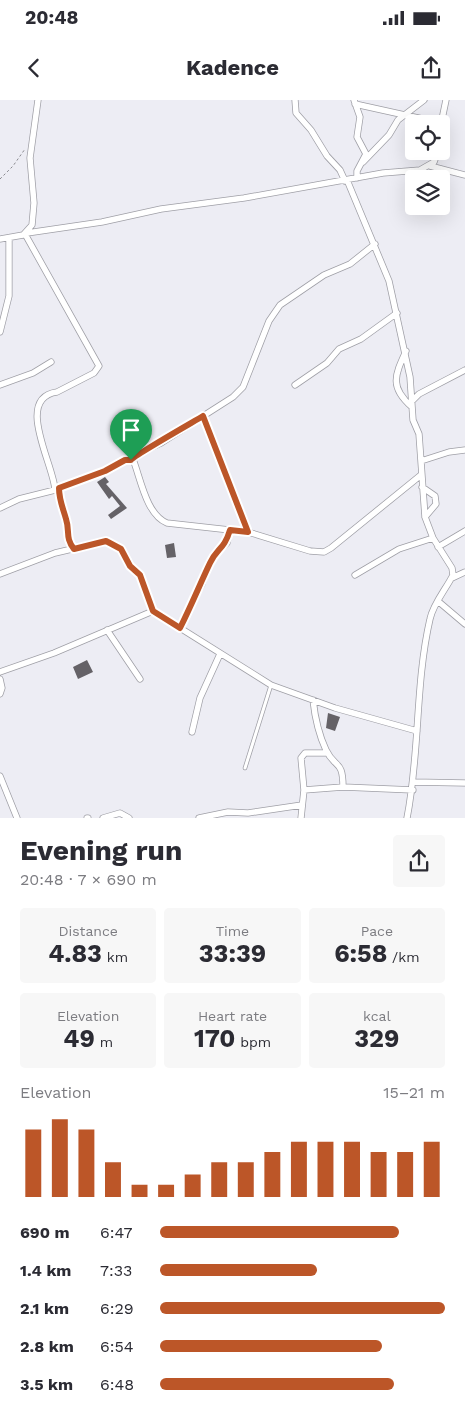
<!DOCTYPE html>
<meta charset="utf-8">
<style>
:root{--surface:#fff;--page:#f7f7f7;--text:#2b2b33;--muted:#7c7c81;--accent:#bc5628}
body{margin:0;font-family:"Work Sans",sans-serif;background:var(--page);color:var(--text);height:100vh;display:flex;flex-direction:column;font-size:19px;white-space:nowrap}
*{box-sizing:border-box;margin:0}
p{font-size:16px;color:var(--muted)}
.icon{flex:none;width:28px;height:28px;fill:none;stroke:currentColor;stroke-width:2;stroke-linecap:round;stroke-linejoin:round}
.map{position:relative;height:718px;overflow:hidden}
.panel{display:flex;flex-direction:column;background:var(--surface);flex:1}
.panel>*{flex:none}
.tools{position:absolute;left:405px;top:15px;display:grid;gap:10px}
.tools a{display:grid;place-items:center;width:45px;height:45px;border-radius:5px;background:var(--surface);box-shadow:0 5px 20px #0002;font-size:25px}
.pin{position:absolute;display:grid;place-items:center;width:42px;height:42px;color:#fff;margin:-51px -21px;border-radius:50% 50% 50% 0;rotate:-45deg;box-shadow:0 0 5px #0007}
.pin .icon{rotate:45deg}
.round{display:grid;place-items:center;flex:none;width:52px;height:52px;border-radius:5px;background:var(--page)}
.overview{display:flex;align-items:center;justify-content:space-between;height:85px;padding:0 20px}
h1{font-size:28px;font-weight:700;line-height:38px}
.stats{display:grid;grid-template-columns:repeat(3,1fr);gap:8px;height:85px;padding:5px 20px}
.stats div{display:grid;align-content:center;border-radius:5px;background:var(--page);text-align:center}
.stats b{font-size:25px;font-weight:700}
.stats small{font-size:14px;font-weight:400}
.stats p{font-size:14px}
.chart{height:140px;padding:10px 20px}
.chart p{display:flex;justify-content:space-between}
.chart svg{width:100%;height:90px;margin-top:5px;stroke:var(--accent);stroke-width:6}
ul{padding:0 20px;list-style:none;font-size:16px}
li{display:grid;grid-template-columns:80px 60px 1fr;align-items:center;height:38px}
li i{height:12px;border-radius:6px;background:var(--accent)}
.status{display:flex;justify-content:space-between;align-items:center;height:35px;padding:0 25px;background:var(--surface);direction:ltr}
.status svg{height:14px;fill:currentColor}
header{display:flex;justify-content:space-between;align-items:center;height:65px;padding:0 20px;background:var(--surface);font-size:22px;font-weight:700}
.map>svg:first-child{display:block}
</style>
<div class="status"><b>20:48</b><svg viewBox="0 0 49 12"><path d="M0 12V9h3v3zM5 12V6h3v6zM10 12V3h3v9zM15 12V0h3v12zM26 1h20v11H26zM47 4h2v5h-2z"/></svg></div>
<header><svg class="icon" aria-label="back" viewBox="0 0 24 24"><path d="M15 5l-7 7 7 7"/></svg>Kadence<svg class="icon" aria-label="share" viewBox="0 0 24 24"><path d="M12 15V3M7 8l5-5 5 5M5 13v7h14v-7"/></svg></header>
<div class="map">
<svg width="465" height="718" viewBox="0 0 465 718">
<rect width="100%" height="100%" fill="#ededf4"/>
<path fill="#656267" d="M105,377L109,382L106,384L127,408L111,419L108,415L120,406L112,396L109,399L97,382Z
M174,443L176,457L167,458L165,445Z
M87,560L93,572L78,579L73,567Z
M328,613L340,617L335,631L326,628Z"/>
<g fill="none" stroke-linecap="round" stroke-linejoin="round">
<g stroke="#9f9fa6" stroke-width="4.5">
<path id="lane" d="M245,668L271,585"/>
</g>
<g stroke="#9f9fa6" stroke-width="7">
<path id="street" d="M295,0L296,13L311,30L327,56L340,70L345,81
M354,0L360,17L357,37L366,54L357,71V78
M355,4L441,23
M441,24L446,0
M363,62L389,35L398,20L424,0
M430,66L465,75
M347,80L389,181L410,277L413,320L419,334L425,417L433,438L452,468L453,475C446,489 433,504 430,519C415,584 420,653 407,718
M27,133L102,122L161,109L244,98L383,73L420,70L434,62L438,51
M25,134L99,266L94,273L57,292C14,298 54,365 55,390
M0,139L23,135L32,125L34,103L30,58L38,0
M0,232L9,196V138
M406,251C395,275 389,287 412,307
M0,285L33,273L51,262
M295,285L327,263L339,249L361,239L397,213
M412,301L419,294L465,270
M203,316L248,432
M131,360L134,355L161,343L233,297L243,287L269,221L280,205L324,175L350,164L375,144
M421,361L449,352L465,350
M422,387L435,396L436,404L425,417
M59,388C59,400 63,408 66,419C70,431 65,438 74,449
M0,408L19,399L55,390L105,371L128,359L134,362C141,381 147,415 167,423L248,432L310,451L324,452L331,448L421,375
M438,447L465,431
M0,474L55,453L106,441L121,449L130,465L140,475L153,511
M355,475L399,449L433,438
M452,478L465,472
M439,502L465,524
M179,527L202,484L209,463L214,455L227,443L230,430
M107,530L140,579
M0,572L54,553L153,511L271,585L335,608L417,631
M0,579L2,588L0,594
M313,600C315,618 318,633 326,650C335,669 343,659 343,687
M192,632L200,598L220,554
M0,676L17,718
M413,682L465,683
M304,690L343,687L413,690
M87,718H88
M103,718L120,713L129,718
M199,718L228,712L248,713L302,705
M301,718L304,690L301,658L305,653H327"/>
</g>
<path stroke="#89898e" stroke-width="1" stroke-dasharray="2.5 2.5" stroke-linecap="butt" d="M0,79L13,66L25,49"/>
<use href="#lane" stroke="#fff" stroke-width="3"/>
<use href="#street" stroke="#fff" stroke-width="5.5"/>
</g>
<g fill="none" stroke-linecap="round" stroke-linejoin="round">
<g stroke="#fff" stroke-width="10">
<path id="route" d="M203,316L248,432L230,430C224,450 217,448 210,463C200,484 191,506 180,528L153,511L140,475L130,466L121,449L106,441L74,449C65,438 70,431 66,419C63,408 59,400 59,388L105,371L125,360H131C133,356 193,322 203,316Z"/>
</g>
<use href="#route" stroke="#bc5628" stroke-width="6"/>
</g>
</svg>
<div class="tools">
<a><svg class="icon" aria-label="locate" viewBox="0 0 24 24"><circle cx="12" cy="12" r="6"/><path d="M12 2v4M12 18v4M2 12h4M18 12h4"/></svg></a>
<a><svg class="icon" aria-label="layers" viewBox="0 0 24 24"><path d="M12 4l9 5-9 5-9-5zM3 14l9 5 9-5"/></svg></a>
</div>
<div class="pin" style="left:131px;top:360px;background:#1e9e55"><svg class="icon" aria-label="arrive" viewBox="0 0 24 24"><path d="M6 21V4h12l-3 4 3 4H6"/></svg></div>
</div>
<section class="panel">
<div class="overview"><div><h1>Evening run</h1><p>20:48 · 7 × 690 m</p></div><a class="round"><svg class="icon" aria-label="share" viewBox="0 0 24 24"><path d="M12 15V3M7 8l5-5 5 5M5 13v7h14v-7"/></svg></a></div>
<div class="stats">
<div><p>Distance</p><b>4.83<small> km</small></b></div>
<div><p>Time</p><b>33:39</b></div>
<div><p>Pace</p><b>6:58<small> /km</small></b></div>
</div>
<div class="stats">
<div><p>Elevation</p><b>49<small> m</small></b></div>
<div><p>Heart rate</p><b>170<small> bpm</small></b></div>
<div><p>kcal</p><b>329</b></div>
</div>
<div class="chart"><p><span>Elevation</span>15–21 m</p>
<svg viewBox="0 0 160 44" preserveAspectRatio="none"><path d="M5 44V11M15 44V6M25 44V11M35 44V27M45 44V38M55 44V38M65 44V33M75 44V27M85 44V27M95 44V22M105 44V17M115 44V17M125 44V17M135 44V22M145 44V22M155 44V17"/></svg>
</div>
<ul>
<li><b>690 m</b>6:47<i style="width:84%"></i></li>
<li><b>1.4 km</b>7:33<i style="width:55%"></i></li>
<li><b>2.1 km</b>6:29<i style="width:100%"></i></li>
<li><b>2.8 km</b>6:54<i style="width:78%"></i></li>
<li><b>3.5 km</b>6:48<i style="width:82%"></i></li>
</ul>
</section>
